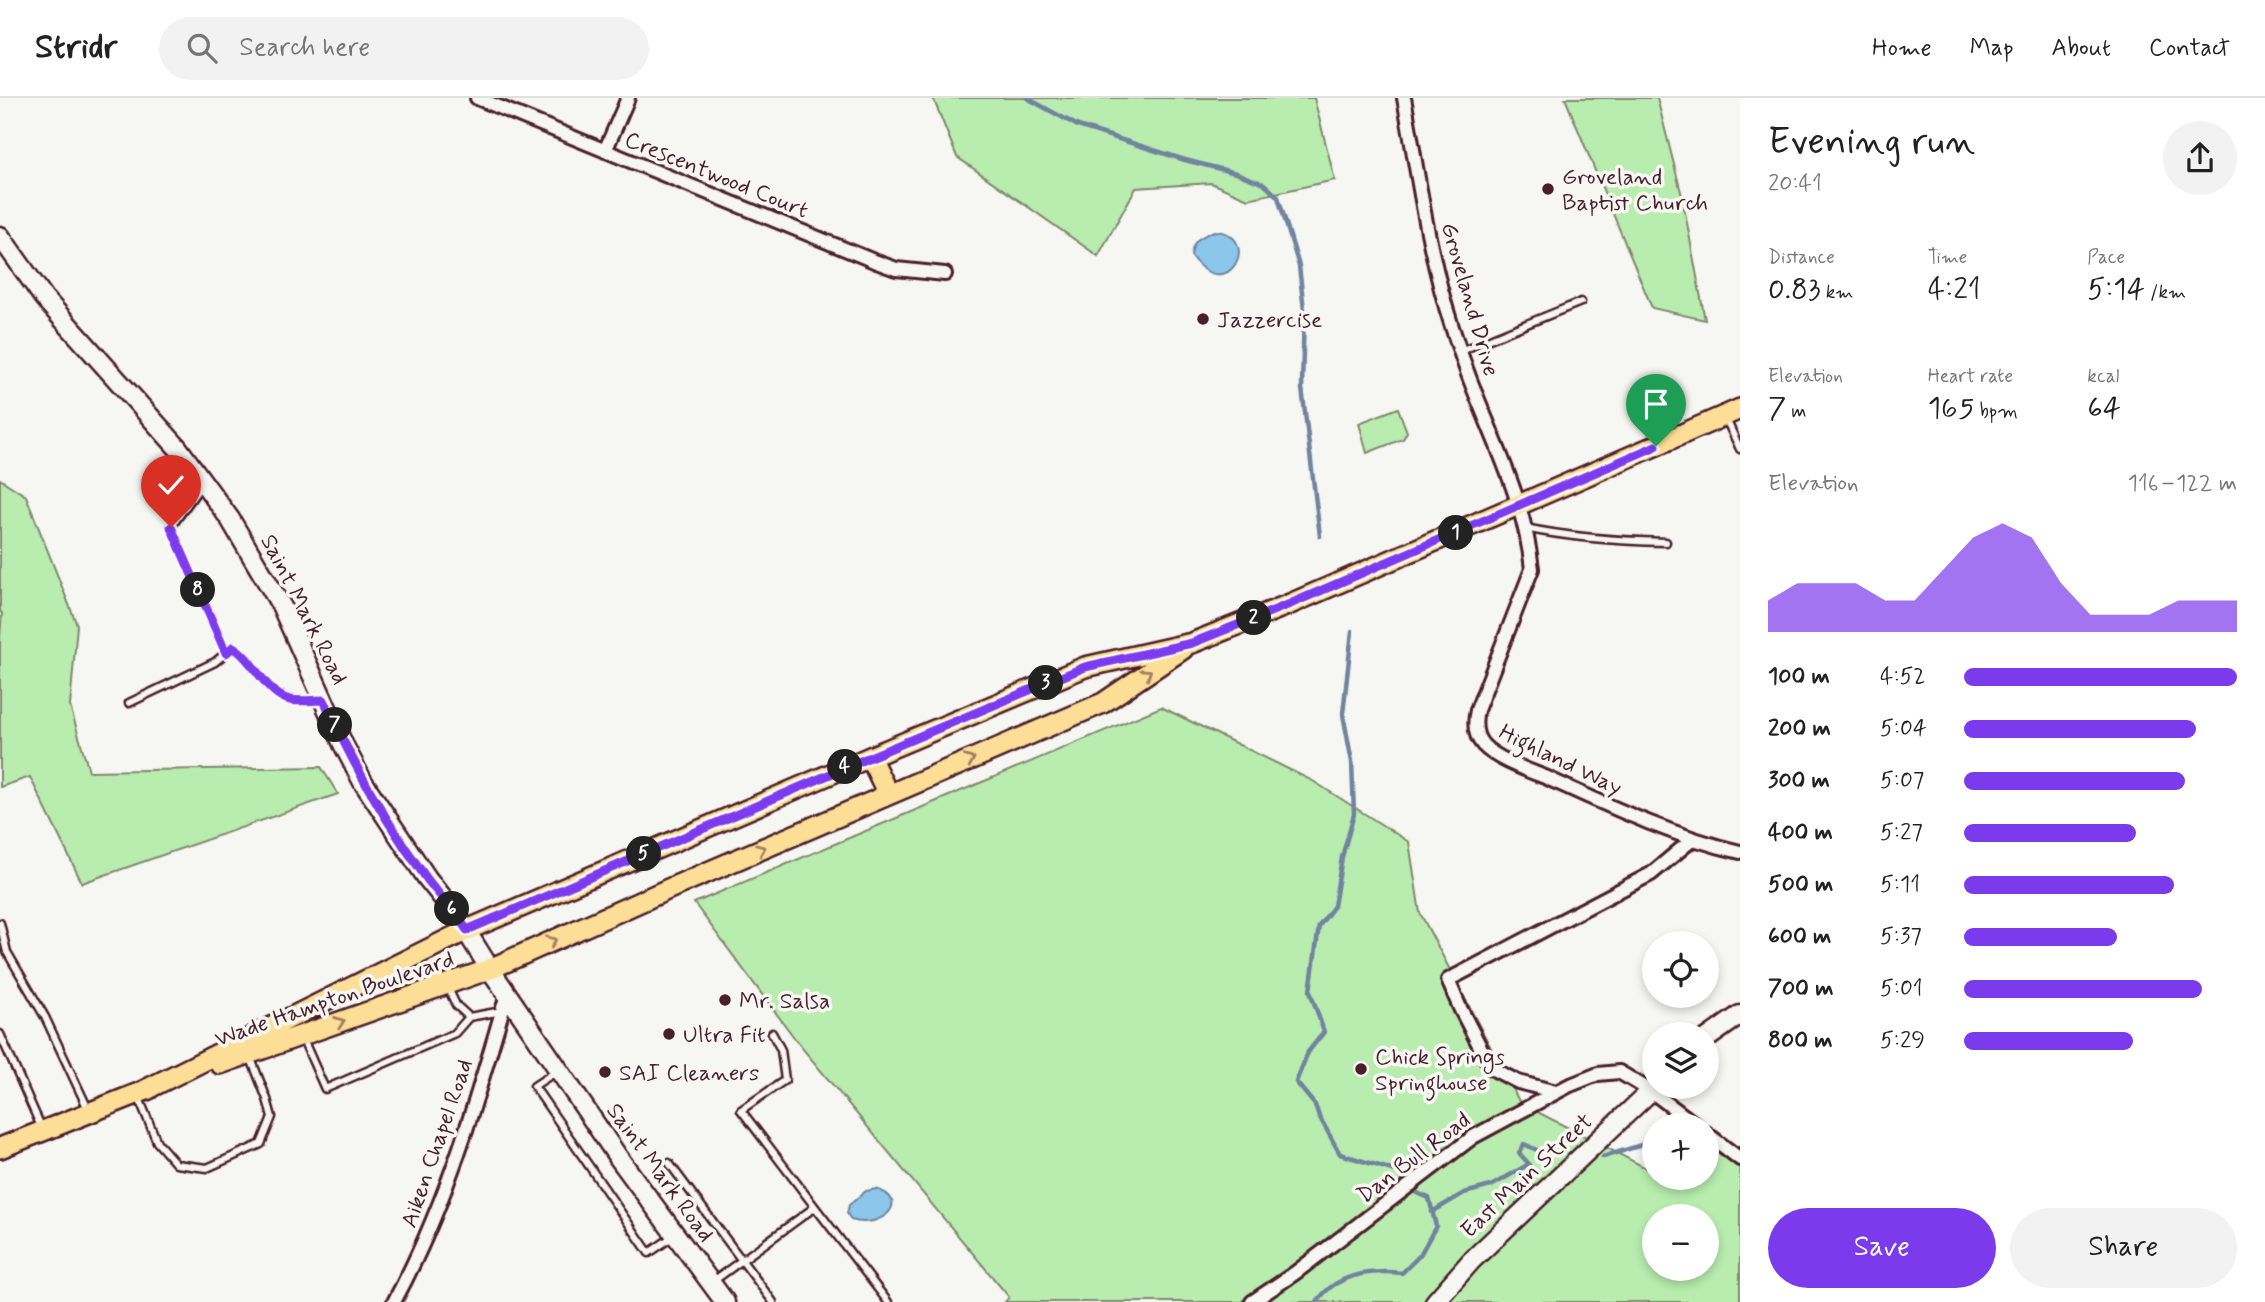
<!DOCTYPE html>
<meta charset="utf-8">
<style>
:root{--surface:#fff;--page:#f2f2f2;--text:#222;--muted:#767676;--line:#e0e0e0;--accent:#7c3aed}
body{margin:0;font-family:Mynerve,sans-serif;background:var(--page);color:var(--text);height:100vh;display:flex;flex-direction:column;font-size:26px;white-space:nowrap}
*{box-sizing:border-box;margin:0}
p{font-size:23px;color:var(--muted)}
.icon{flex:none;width:38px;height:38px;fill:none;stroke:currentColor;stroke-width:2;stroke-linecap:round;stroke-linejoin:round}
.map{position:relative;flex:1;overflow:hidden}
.drawer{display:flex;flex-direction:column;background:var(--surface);width:525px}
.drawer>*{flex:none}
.tools{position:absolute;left:1642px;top:833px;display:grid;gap:14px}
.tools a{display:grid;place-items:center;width:77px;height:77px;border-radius:50%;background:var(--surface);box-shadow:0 4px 10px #0003;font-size:35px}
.pin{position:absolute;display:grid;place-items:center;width:60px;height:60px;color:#fff;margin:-72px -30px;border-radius:50% 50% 50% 0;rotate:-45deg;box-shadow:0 0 7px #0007}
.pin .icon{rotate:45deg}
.km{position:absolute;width:35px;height:35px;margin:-18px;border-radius:50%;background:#222;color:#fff;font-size:19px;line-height:35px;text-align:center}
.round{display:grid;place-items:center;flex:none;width:74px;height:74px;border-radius:37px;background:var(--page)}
.summary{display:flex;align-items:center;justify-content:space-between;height:119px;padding:0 28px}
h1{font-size:38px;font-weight:600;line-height:52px}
.metrics{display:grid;grid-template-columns:repeat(3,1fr);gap:10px;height:119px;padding:7px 28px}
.metrics div{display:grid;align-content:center}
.metrics b{font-size:30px;font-weight:600}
.metrics small{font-size:19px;font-weight:400}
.metrics p{font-size:19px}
.chart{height:196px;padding:14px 28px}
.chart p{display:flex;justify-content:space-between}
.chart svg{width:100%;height:126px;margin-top:7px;fill:var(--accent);opacity:.7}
.button{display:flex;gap:14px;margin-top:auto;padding:14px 28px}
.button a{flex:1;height:80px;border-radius:42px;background:var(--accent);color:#fff;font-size:28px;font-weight:600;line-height:80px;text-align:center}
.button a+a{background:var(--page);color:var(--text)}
ul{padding:0 28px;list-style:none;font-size:23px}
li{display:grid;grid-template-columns:112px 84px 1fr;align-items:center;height:52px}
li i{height:18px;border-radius:9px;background:var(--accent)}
header{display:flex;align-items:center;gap:42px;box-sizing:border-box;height:98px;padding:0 35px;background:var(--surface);border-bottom:2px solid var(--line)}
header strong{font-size:33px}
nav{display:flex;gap:38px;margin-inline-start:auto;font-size:24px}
.search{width:490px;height:63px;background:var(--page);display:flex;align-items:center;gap:18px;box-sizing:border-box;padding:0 24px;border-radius:38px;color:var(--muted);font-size:26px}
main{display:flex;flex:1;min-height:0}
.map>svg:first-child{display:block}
</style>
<header>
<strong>Stridr</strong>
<div class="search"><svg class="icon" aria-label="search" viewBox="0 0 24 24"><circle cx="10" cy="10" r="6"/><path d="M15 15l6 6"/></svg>Search here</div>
<nav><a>Home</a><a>Map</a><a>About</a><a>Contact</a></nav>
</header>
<main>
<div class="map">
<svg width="1740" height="1204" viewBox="0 0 1740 1204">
<rect width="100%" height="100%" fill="#f6f6f2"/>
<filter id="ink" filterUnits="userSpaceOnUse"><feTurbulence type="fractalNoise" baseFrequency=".0143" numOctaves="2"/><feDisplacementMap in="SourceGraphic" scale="14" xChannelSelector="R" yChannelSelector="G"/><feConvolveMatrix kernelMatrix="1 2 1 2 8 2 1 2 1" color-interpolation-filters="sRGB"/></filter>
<g filter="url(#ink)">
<path fill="#b8edaf" stroke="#81866d" stroke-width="2" fill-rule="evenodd" d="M933,0H1314L1335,82L1248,101L1211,85L1136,90L1098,158L957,59Z
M1565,0H1657L1682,98L1705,222L1652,210Z
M1398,310L1407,334L1403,341L1367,355L1359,325Z
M0,381L26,398L77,527L70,608L89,673L321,669L338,696L82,785L30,679L0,689V539L2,515L0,514Z
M1161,609L1313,683L1409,744L1420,815L1520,1005L1654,1074V1080H1706V1058L1740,1048V1204H1005L1009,1199L802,950L694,805ZM1654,1118H1706V1171H1654Z"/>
<path fill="#8bc6eb" stroke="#71839e" stroke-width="2" d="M1214,133C1264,135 1229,210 1191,158C1193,141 1199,140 1214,133Z
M876,1091C912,1102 882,1132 851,1122L847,1115L849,1107L866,1093Z"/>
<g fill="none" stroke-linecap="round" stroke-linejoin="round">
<path stroke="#71839e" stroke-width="4.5" d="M1027,0L1078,28L1185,62L1236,75L1264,86L1278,99L1299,168L1304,212L1302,290L1320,438
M1603,1059L1654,1043
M1432,1114L1464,1095L1491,1088L1529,1066L1519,1055L1524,1046L1541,1054L1550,1061
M1317,1204C1336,1175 1371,1172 1402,1175L1420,1157L1436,1128L1429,1100L1415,1094L1402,1075L1340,1056L1319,1018L1315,1007L1296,984L1308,954L1324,934L1310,893L1319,828L1334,808L1342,759L1354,716L1352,664L1343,616L1352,533"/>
<g stroke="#4a1f2b" stroke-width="11">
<path id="lane" d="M1460,253L1581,204
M1725,319L1740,351
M202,386L171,429L226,555
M1525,430C1572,440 1618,443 1666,444
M129,605L215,564L233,549C254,561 264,595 289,601C299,604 312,602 322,602
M0,825L7,854L45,919L89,1013
M447,888L456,907L469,919L502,913
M0,936L42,1031
M302,939L325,991L455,935L469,919
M557,973L534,988L649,1155L675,1137
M139,1000L157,1044L176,1066L207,1070L261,1046L272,1019L267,1001L250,958
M669,1065L773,1204
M815,1109L888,1204
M712,1184L815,1109L741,1012L785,982L781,952L772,935"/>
</g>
<g stroke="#4a1f2b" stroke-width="18">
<path id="street" d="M477,0L874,163L896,171L945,176
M1404,0C1418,76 1428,155 1452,229C1458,247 1464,266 1471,284C1495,346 1525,404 1532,471L1477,612C1474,625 1474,637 1483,647C1496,661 1527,672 1545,679C1609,708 1672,738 1740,754
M605,53L628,0
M1556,994L1518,984L1491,970L1460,910L1448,882L1651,776L1693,741
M1706,1035L1740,1061
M394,1204C446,1108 477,1001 507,896
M1252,1204L1295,1175L1473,1039L1568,988L1598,976L1619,974L1651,993L1696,1027"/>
</g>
<g stroke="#4a1f2b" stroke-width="23">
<path id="secondary" d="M0,138L44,200L178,350L230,421L282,509L343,646L363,684L427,780L455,815L490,871L618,1059L725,1204
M1706,941L1740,917
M1435,1204L1471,1163L1655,989"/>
</g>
<g stroke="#4a1f2b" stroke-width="24">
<path id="primary" d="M870,659L888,696
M220,966L490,871L673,789L1103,605L1183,551
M137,996L467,832L870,659L1085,569L1192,545L1290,506L1740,311
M0,1050L149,991"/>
</g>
<use href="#lane" stroke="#f6f6f2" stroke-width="6"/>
<use href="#street" stroke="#f6f6f2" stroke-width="12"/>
<use href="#secondary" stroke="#f6f6f2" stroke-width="18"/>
<use href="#primary" stroke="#fdde96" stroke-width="19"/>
</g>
<defs><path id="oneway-chevron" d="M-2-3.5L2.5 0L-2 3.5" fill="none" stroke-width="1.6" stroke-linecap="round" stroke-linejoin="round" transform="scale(1.75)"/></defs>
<g stroke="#a47e60">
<use href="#oneway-chevron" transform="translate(1147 575) rotate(-34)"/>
<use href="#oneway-chevron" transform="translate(970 662) rotate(-23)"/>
<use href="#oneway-chevron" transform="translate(761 751) rotate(-23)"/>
<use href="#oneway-chevron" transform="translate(552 843) rotate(-24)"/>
<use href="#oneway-chevron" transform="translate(340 924) rotate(-19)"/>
</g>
</g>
<g fill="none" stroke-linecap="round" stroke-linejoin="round" filter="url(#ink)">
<g stroke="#fff" stroke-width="14">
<path id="route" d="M171,429L226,555L233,549C254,561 266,597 290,602C300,604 313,602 324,602C352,665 386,725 427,781C440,798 455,814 467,832L870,659L1085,569L1192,545L1290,506L1656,348"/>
</g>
<use href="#route" stroke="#7c3aed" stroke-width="9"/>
</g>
<g fill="#4a1f2b" stroke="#f6f6f2" stroke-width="2.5">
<circle cx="1548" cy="91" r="7"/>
<circle cx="1203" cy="221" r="7"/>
<circle cx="725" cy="902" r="7"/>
<circle cx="669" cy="936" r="7"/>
<circle cx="1361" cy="971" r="7"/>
<circle cx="605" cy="974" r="7"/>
</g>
<g text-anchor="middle" stroke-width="7" stroke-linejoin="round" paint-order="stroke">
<g font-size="23" fill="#4a1f2b" stroke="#f6f6f2">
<text transform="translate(717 76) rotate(22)" y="8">Crescentwood Court</text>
<text transform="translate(1471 201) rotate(74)" y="8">Groveland Drive</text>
<text transform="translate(305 511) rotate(63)" y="8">Saint Mark Road</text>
<text transform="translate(1561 661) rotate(26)" y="8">Highland Way</text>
<text transform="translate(334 900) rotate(-19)" y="8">Wade Hampton Boulevard</text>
<text transform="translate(436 1045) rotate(-71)" y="8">Aiken Chapel Road</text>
<text transform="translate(1413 1059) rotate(-37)" y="8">Dan Bull Road</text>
<text transform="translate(661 1074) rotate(54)" y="8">Saint Mark Road</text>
<text transform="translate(1526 1077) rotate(-43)" y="8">East Main Street</text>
</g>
<g font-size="23" fill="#4a1f2b" stroke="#f6f6f2" text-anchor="start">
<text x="1562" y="86">Groveland<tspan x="1562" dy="26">Baptist Church</tspan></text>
<text x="1217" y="229">Jazzercise</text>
<text x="739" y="910">Mr. Salsa</text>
<text x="683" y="944">Ultra Fit</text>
<text x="1375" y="966">Chick Springs<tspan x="1375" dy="26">Springhouse</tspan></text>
<text x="619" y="982">SAI Cleaners</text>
</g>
</g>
</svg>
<div class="tools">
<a><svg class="icon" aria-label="locate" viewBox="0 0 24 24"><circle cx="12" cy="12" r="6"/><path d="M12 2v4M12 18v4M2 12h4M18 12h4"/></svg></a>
<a><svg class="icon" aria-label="layers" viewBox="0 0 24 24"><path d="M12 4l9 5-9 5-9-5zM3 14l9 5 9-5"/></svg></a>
<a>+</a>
<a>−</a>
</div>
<div class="pin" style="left:1656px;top:348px;background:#1e9e55"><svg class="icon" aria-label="arrive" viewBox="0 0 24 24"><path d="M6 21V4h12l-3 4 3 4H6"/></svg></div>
<div class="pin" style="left:171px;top:429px;background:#d93025"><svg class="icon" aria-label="check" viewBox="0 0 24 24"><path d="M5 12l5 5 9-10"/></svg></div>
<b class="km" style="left:1456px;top:435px">1</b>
<b class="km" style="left:1254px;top:520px">2</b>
<b class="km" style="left:1046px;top:585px">3</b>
<b class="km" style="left:845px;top:669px">4</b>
<b class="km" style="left:644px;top:756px">5</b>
<b class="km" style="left:452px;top:811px">6</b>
<b class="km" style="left:335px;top:627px">7</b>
<b class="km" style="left:198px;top:492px">8</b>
</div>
<section class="drawer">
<div class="summary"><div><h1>Evening run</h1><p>20:41</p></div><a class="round"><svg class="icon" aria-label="share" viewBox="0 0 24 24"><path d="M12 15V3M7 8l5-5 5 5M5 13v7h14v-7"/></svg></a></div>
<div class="metrics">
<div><p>Distance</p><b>0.83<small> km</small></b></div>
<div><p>Time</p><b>4:21</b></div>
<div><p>Pace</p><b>5:14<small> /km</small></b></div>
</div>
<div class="metrics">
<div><p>Elevation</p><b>7<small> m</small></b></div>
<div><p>Heart rate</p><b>165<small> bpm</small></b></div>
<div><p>kcal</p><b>64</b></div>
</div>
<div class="chart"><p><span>Elevation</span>116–122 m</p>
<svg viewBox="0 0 160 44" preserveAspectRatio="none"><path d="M0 44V33L10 27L20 27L30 27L40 33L50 33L60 22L70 11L80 6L90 11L100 27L110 38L120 38L130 38L140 33L150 33L160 33V44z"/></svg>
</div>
<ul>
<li><b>100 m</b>4:52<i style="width:100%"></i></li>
<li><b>200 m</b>5:04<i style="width:85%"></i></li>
<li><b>300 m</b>5:07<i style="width:81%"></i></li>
<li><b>400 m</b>5:27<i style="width:63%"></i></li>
<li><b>500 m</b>5:11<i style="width:77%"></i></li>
<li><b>600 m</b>5:37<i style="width:56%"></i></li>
<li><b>700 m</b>5:01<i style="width:87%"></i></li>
<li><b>800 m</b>5:29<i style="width:62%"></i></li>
</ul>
<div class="button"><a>Save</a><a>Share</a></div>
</section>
</main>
